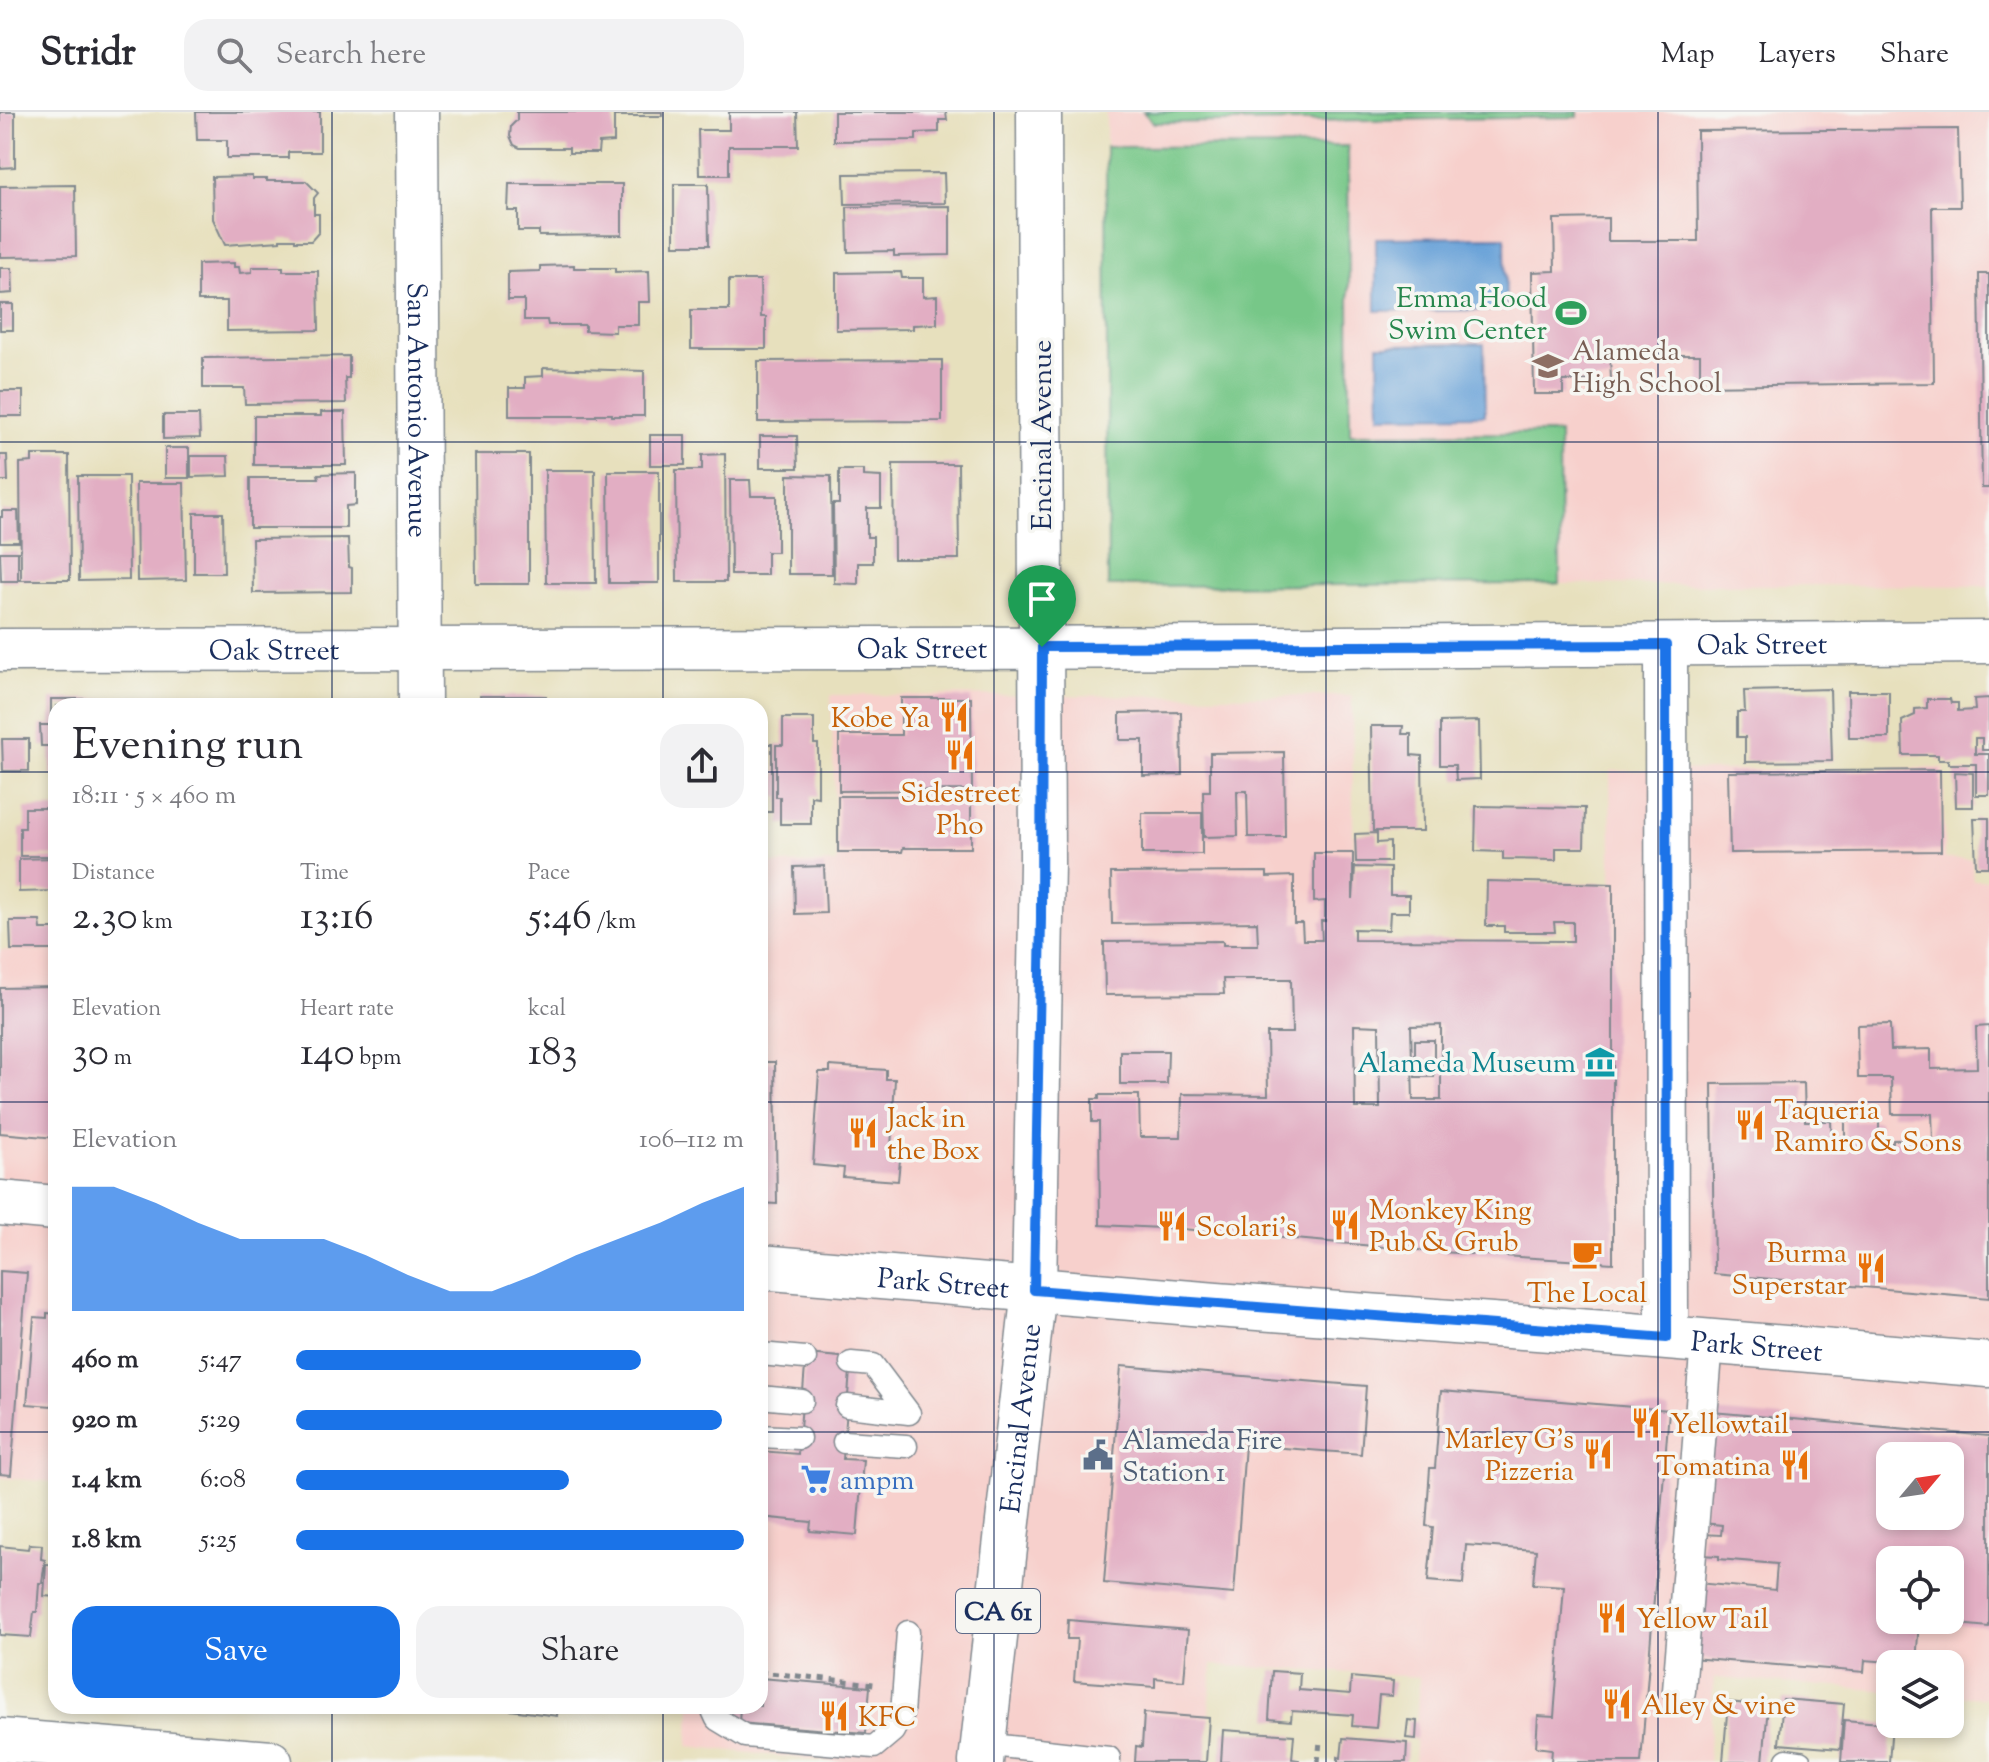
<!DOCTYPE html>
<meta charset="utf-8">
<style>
:root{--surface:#fff;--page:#f2f2f3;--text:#2b2b33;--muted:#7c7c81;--line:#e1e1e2;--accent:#1a73e8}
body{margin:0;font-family:"Sorts Mill Goudy",serif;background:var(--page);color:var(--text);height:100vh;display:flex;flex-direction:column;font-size:30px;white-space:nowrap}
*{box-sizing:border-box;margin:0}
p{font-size:26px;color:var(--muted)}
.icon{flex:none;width:44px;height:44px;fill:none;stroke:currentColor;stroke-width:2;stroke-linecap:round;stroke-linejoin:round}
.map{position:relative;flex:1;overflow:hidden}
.panel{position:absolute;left:48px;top:586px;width:720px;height:1016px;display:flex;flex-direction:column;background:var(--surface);border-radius:24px;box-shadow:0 4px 12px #0003}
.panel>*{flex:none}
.needle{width:52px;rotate:61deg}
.buttons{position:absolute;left:1876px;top:1330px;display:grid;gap:16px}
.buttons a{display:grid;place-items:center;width:88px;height:88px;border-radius:16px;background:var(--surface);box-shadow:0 4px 12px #0003;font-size:40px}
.pin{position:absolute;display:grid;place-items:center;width:68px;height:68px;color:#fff;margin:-82px -34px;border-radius:50% 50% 50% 0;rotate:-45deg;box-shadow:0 0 8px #0007}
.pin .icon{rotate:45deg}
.round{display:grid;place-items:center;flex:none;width:84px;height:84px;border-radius:24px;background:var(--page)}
.overview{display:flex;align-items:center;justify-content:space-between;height:136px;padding:0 24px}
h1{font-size:44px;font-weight:600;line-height:60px}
.stats{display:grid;grid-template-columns:repeat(3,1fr);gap:12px;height:136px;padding:8px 24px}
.stats div{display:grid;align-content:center}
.stats b{font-size:40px;font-weight:600}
.stats small{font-size:22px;font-weight:400}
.stats p{font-size:22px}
.chart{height:224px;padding:16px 24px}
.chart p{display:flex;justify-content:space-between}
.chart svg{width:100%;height:144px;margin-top:8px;fill:var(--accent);opacity:.7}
.action{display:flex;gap:16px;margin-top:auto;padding:16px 24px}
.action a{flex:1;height:92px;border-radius:24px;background:var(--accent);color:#fff;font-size:32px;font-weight:600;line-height:92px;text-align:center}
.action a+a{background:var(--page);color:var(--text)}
ul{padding:0 24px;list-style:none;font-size:26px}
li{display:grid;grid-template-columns:128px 96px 1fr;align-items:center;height:60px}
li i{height:20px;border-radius:10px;background:var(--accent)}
header{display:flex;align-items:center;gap:48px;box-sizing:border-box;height:112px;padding:0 40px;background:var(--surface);border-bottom:2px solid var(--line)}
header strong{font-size:38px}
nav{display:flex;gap:44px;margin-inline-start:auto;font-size:28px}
.search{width:560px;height:72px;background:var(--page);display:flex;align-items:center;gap:20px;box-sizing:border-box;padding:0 28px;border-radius:24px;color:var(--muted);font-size:30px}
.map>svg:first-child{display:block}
</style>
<header>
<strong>Stridr</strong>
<div class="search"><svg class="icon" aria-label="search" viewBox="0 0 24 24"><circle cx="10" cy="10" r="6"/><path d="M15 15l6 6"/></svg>Search here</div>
<nav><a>Map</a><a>Layers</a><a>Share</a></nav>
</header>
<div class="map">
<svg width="1989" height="1650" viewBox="0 0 1989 1650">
<rect width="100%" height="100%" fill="#f6f6f2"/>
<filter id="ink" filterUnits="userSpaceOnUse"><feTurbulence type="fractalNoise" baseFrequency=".0125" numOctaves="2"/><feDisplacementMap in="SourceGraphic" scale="16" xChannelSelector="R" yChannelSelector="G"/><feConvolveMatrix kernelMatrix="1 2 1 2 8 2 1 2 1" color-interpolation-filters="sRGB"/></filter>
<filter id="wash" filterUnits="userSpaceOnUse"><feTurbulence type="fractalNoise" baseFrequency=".006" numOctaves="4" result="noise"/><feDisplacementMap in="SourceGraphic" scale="32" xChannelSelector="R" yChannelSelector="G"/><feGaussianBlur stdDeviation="1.8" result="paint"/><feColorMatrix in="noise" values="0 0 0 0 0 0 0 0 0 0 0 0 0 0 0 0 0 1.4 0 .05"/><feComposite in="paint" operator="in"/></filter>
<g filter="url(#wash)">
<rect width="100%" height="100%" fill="#e7e0bd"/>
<path fill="#f7d0cc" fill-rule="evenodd" d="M1106,0H1989V474L1560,472L1108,474Z
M831,583L1352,584L1354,828H1612L1610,659L1944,656V747H1972L1973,768H1989V1586L1950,1584V1552H1890V1579L1714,1566L1708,1650H1414L1419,1565L1212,1553L1206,1650H834L688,1634L691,1594H760V752L837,751ZM1890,1344H1950V1404H1890ZM1890,1448H1950V1508H1890Z
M0,838L56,839V1370L0,1366Z"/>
<path fill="#77c788" stroke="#497b73" stroke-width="2" d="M1143,0H1578V5L1154,11Z
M1348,34L1350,322L1559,321L1560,472L1108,474L1106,35Z"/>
<path fill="#69a2d8" stroke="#42689b" stroke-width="2" d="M1505,125L1506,198L1376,199V126Z
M1484,232L1485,303L1379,304L1378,233Z"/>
<g id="blocks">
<path fill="#e2aec3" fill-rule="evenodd" d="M0,0H15V55L0,56Z
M196,0H320V40H288V46H227V28H197Z
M517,0H662V4H614V30L599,31L598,41H569V36H520L514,33L510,24L511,14L517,8Z
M729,0H797L798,34H729V63H699L698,18H729Z
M834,0H946L947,8H939V20L916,21V28L834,29Z
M1958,17L1960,95H1932L1934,271L1700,274V243H1610L1611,268L1563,269V282H1534L1532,160L1555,159L1554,107L1608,106V129H1698L1697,19Z
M944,61L945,91L845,92L844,62Z
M252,64V67H267V69H306L318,81L314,86V102H319V120L311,129H295V127H280V129L225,133L213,107L212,65Z
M509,72H622V123L539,124V119H518V99H508Z
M674,72H708L709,133H674Z
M75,73L76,144L0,145V74Z
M950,94V143L894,144V139L848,140L847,95Z
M234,151V155H239L240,161L252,160V155H283V159H318L319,218L227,219V189H198V152Z
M574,153V156H615V160L649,159L650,190H638V213H615V220L585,219V213H548L547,208H524V188H508V160L540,159V154Z
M0,156H12L13,181L0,182Z
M901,160L902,166H923V185L937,184V212L913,213V217L836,218V161Z
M1979,162H1989V376H1982Z
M729,168H760L761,205H766V237H691V198H729Z
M0,192H13V218H0Z
M349,244V266H345L346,291L245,292L244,276H203V246Z
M942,248V309L758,310V249Z
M543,256L644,259V304H612V302H596V304H509V276H525V265L543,264Z
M0,279H23V304H0Z
M321,300H345L346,353H254V304H321Z
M163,303H199L200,326L163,327Z
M650,323H685V353H650Z
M760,324H797L798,356H760Z
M165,336H189V366H165Z
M475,342H529V472H476Z
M725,342L726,470H677L676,358H702V343Z
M0,343H7L8,369H0Z
M32,343H69L70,468H21L20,351L32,350Z
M191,344H228L229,364L191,365Z
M893,352H958L959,447H894Z
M545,358H595L596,471H546Z
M839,358H863V364L881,365V396H867V425H873V451H858V472L834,471L833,392H839Z
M608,359H659V471H609Z
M356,361V393L346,394V416H250V366H319L318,362Z
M788,363L831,364L832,462H788Z
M78,364H128L129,468L79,469Z
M730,368H750L751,384H777V440H767V463H731Z
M136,371H184L186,468L137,469Z
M2,399H18L19,430H0V405H2Z
M194,401H223L224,461H194Z
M348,426L349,455L352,456V480L253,481L252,427Z
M0,440H18V469H1Z
M1830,577L1832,649L1745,650V625H1737V600H1745L1744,579Z
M1848,579H1889V626H1849Z
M480,584H546V594H480Z
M901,586H971L972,678L839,679V623H901Z
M1989,586V638H1982V626H1975V642H1989V683H1976V652H1948V648H1938V643H1903L1902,609L1915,603V597L1927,596V587H1950L1951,591H1958V599L1975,598L1974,587Z
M51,587H107V594H56V663H51L50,634H41L40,613H51Z
M1181,600L1182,663L1143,664V628H1120V601Z
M783,606H814V632H818V685L811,684V712H780V685H776V633H783Z
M760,607H764V632H772V700H760Z
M1479,609L1480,667L1456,668L1455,653H1440V610Z
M1371,614H1403L1402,622H1411V643L1422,644L1423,719H1373Z
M2,627H29V659H3Z
M1284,640L1285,725H1248L1247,679H1237L1238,724L1204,725L1203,679H1210V641Z
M1940,658L1941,739L1730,741L1728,660Z
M1955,660L1973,661V695H1956Z
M838,684H971V736H903L902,740H838Z
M1476,694L1585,696L1584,736H1556V748L1503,747V740L1475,739Z
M25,696H56V744H20V716H25Z
M1142,701H1202V742H1142Z
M1974,706H1989V755H1976Z
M1377,721V731L1390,730V750H1356L1355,722Z
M1314,741H1353V787L1355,755L1390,756V783H1409V800H1390L1389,818L1354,817V828L1573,829V810H1554L1555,820H1504V814H1486L1487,769L1613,772V1151L1441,1140L1182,1117L1100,1113L1099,1010H1092V987H1099V983H1139L1140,1025H1181L1182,982L1268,983L1267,921H1292L1291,867H1223L1224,882L1105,883L1104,830L1223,829V833H1258L1257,810L1112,812L1111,761L1267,760V765L1294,764V811H1302L1303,828H1322L1321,809H1325V789L1314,790ZM1354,913L1379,914L1380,996H1355ZM1441,913V988H1413L1411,914Z
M56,746V779L19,780V747Z
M824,754L826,801L795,802L794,755Z
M10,809H40L41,817H55V838H11Z
M56,875V933H50V945H56V1026L0,1021V876Z
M1890,912L1891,938L1931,937V957L1977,956L1976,915L1989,914V1186L1714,1162L1712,972L1804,971L1805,1009H1831L1832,1032H1845V1009H1879V1031H1893V1028L1933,1027L1932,1002H1892L1891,966H1858L1857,913Z
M1415,928H1434V965H1415Z
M1120,939H1168L1167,972H1120Z
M762,950H775L777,1092L760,1091V961H762Z
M830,954L886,958V967H895L891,1036L901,1037L898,1069L843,1065L844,1056L813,1053L819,960H830Z
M0,1159L27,1161L11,1363L0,1362Z
M47,1201L56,1202V1280H53L52,1294L27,1292L34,1205L47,1206Z
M806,1242L851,1246L843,1347L863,1348L857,1423L810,1419L811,1410L760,1405V1339L798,1342Z
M1121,1254L1366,1274L1361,1342L1245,1333L1234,1482L1104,1471Z
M1441,1279L1669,1298L1641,1650H1551L1552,1637L1536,1635L1538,1604L1554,1605L1564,1474L1533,1472L1536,1438L1466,1433L1463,1472L1428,1469L1433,1415L1426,1414L1430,1356H1435Z
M1712,1300L1989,1324V1515L1958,1512L1960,1493L1950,1492V1448H1890V1508H1919L1916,1552L1865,1548L1864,1560L1691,1546L1697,1471L1775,1478L1777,1452L1719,1447V1444L1700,1443L1702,1422L1721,1423L1722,1413L1703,1411ZM1890,1344H1950V1404H1890Z
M29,1432L42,1433L41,1447L45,1448L42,1471H39L37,1500H34L31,1525L0,1523V1434L28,1437Z
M46,1452L56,1453V1485L44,1484Z
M1068,1508L1188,1518L1184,1569L1155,1566V1575L1074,1569L1077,1527H1067Z
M1272,1559L1300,1561L1299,1578L1350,1582L1351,1565L1393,1569L1392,1584L1379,1583L1376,1616L1352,1614L1353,1603L1292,1599L1291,1609L1269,1607Z
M760,1566L870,1575L866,1621L739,1611L740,1594H760Z
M1783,1587L1844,1592L1840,1637L1779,1632Z
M1728,1590L1768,1594L1763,1650H1723Z
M511,1594H558L557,1604L511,1598Z
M1144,1601L1209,1606L1206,1650H1135L1136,1634L1142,1635Z
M1408,1608L1417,1609L1416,1627L1406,1626Z
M1844,1608L1892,1612L1889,1650H1841Z
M1223,1618L1294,1623L1292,1647L1299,1648V1650H1221Z
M1343,1626L1407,1631L1406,1650H1338V1645L1341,1646Z"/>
</g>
</g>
<g filter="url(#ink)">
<use href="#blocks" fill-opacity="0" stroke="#81888e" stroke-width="2"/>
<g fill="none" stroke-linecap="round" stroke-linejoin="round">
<g stroke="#81888e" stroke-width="25">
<path id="service" d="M760,1242L805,1246
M851,1251L873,1253L909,1301
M760,1285L802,1289
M847,1294L909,1301
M760,1324L799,1326
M844,1330L906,1334
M711,1594L717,1607L745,1624L874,1635L893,1619L902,1602L908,1520
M983,1632L1109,1646V1650
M1787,1648L1800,1650"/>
</g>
<g stroke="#81888e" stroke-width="35">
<path id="pedestrian" d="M1679,1579L1707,1230"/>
</g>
<g stroke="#81888e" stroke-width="45">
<g id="minor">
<path id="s1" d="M417,0L420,594"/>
<path d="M1666,533L1667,1226"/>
<path id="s2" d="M0,538L1334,535L1989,530"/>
<path d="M0,1628L271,1650"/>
</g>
</g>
<g stroke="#81888e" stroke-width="47">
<g id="secondary">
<path d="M0,1091L56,1096"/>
<path id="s3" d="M760,1155L1216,1193L1619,1222L1989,1253"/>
</g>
</g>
<g stroke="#81888e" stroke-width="47">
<g id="primary">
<path id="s4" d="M981,1650L1034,1178L1042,751L1039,0"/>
</g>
</g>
<path stroke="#81888e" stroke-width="5" stroke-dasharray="6 6" stroke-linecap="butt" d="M760,1560L874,1572
M1318,1650L1320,1629"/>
<use href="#service" stroke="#fff" stroke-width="22"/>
<use href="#pedestrian" stroke="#fff" stroke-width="32"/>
<use href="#minor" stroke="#fff" stroke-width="42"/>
<use href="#secondary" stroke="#fff" stroke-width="44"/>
<use href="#primary" stroke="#fff" stroke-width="44"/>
</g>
</g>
<g fill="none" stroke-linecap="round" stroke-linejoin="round" filter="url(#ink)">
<g stroke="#fff" stroke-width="16">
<path id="route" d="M1666,533L1667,1226L1034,1178L1041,806L1042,535Z"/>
</g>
<use href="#route" stroke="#1a73e8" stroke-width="10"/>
</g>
<path fill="none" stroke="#1b2f5e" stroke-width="2" stroke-opacity="0.55" d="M332,0V594M663,0V594M994,0V1650M1326,0V1650M1658,0V1650M0,330H1989M0,660H56M760,660H1989M0,990H56M760,990H1989M0,1320H56M760,1320H1989M332,1594V1650M663,1594V1650"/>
<defs>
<g id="stadium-bare" transform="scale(2.4)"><path d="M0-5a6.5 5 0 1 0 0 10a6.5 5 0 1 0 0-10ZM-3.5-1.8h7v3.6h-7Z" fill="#2e9e5b" stroke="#f6f6f2" stroke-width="2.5" paint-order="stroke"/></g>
<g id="school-bare" transform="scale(2.4)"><path d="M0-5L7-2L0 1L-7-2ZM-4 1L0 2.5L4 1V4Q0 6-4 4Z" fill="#8d6e63" stroke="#f6f6f2" stroke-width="2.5" paint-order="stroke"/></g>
<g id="restaurant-bare" transform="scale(2.4)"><path d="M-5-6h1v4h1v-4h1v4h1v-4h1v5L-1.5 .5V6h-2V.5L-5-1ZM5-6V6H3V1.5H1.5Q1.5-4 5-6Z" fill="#e8710a" stroke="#f6f6f2" stroke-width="2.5" paint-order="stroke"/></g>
<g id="museum-bare" transform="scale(2.4)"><path d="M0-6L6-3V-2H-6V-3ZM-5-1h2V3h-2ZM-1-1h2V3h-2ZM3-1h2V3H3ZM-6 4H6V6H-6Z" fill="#0f9aa8" stroke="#f6f6f2" stroke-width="2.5" paint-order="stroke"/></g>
<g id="cafe-bare" transform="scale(2.4)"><path d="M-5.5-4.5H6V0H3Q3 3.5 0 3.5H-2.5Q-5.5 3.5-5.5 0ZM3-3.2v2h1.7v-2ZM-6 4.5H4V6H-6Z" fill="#e8710a" stroke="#f6f6f2" stroke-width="2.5" paint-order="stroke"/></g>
<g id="civic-bare" transform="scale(2.4)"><path d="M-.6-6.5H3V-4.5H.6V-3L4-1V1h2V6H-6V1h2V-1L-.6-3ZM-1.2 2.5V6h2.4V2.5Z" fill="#5c6f8a" stroke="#f6f6f2" stroke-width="2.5" paint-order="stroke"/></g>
<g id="supermarket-bare" transform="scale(2.4)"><path d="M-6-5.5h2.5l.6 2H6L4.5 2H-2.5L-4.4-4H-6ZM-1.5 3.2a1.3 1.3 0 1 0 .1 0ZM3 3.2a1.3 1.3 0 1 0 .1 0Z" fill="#3f7fe0" stroke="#f6f6f2" stroke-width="2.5" paint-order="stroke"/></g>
</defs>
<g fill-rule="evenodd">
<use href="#stadium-bare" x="1571" y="201"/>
<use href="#school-bare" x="1548" y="254"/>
<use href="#restaurant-bare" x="954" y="605"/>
<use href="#restaurant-bare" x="960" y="643"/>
<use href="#museum-bare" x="1600" y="950"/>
<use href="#restaurant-bare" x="1750" y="1013"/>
<use href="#restaurant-bare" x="863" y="1021"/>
<use href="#restaurant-bare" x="1345" y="1113"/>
<use href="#restaurant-bare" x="1172" y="1114"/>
<use href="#cafe-bare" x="1587" y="1142"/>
<use href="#restaurant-bare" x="1871" y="1156"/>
<use href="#restaurant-bare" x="1646" y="1311"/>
<use href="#restaurant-bare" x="1598" y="1342"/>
<use href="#civic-bare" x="1098" y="1343"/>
<use href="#restaurant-bare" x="1795" y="1353"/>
<use href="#supermarket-bare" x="816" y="1367"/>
<use href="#restaurant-bare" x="1612" y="1506"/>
<use href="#restaurant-bare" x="1617" y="1592"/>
<use href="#restaurant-bare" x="834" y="1604"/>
</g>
<g text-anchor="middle" stroke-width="7" stroke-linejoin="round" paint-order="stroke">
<rect fill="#f6f6f2" stroke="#5d6b8a" stroke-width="2" x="956" y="1477" width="84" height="44" rx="6"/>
<g font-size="26" font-weight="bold" fill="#1b2f5e">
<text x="998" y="1508">CA 61</text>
</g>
<g font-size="28" fill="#27864d" stroke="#f6f6f2" text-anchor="end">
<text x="1547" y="195">Emma Hood<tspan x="1547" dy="32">Swim Center</tspan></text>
</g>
<g font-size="28" fill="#785e54" stroke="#f6f6f2" text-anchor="start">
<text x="1572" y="248">Alameda<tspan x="1572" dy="32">High School</tspan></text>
</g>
<g font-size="28" fill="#1b2f5e" stroke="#f6f6f2">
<text dy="10" stroke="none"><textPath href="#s1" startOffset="298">San Antonio Avenue</textPath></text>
<text transform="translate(1041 323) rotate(-90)" y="10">Encinal Avenue</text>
<text dy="10" stroke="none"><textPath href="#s2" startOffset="1762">Oak Street</textPath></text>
<text dy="10" stroke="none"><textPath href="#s2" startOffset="922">Oak Street</textPath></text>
<text dy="10" stroke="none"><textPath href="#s2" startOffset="274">Oak Street</textPath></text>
<text dy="10" stroke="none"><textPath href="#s3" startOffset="184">Park Street</textPath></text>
<text dy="10" stroke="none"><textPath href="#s3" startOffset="1000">Park Street</textPath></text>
<text dy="10" stroke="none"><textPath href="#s4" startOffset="346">Encinal Avenue</textPath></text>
</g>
<g font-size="28" fill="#c56008" stroke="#f6f6f2" text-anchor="start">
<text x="930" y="615" text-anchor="end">Kobe Ya</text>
<text x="960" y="690" text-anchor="middle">Sidestreet<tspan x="960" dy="32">Pho</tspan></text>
<text x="1774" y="1007">Taqueria<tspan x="1774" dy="32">Ramiro &amp; Sons</tspan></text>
<text x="887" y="1015">Jack in<tspan x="887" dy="32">the Box</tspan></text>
<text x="1369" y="1107">Monkey King<tspan x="1369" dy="32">Pub &amp; Grub</tspan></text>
<text x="1196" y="1124">Scolari's</text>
<text x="1847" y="1150" text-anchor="end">Burma<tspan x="1847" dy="32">Superstar</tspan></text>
<text x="1587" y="1190" text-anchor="middle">The Local</text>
<text x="1670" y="1321">Yellowtail</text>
<text x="1574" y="1336" text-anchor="end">Marley G’s<tspan x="1574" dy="32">Pizzeria</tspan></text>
<text x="1771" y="1363" text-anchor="end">Tomatina</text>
<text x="1636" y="1516">Yellow Tail</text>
<text x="1641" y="1602">Alley &amp; vine</text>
<text x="858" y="1614">KFC</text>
</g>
<g font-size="28" fill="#0d838f" stroke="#f6f6f2" text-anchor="end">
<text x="1576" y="960">Alameda Museum</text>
</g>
<g font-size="28" fill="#4e5e75" stroke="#f6f6f2" text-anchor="start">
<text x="1122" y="1337">Alameda Fire<tspan x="1122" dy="32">Station 1</tspan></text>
</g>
<g font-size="28" fill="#366cbe" stroke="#f6f6f2" text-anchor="start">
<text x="840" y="1377">ampm</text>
</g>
</g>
</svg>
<div class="buttons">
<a><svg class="needle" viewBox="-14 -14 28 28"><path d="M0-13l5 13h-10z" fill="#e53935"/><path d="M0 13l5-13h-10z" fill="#7c7c81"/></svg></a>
<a><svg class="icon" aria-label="locate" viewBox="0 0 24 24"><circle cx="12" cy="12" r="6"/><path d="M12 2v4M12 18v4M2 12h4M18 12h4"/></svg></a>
<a><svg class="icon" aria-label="layers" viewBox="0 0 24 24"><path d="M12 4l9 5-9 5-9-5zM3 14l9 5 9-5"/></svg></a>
</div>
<div class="pin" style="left:1042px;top:535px;background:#1e9e55"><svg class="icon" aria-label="arrive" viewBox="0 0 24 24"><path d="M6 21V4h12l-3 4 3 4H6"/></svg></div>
<section class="panel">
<div class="overview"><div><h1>Evening run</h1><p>18:11 · 5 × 460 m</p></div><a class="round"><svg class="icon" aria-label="share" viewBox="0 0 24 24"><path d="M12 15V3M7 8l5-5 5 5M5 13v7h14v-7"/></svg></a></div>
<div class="stats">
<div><p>Distance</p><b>2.30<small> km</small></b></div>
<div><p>Time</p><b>13:16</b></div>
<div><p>Pace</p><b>5:46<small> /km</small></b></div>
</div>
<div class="stats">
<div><p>Elevation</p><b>30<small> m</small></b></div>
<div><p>Heart rate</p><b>140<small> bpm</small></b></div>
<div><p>kcal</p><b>183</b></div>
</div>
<div class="chart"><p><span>Elevation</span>106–112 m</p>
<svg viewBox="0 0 160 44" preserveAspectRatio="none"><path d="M0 44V6L10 6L20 11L30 17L40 22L50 22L60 22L70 27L80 33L90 38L100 38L110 33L120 27L130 22L140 17L150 11L160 6V44z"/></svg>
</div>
<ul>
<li><b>460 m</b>5:47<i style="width:77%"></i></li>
<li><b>920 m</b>5:29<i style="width:95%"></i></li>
<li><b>1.4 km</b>6:08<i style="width:61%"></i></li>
<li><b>1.8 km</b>5:25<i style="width:100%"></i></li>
</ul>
<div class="action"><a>Save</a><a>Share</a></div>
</section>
</div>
